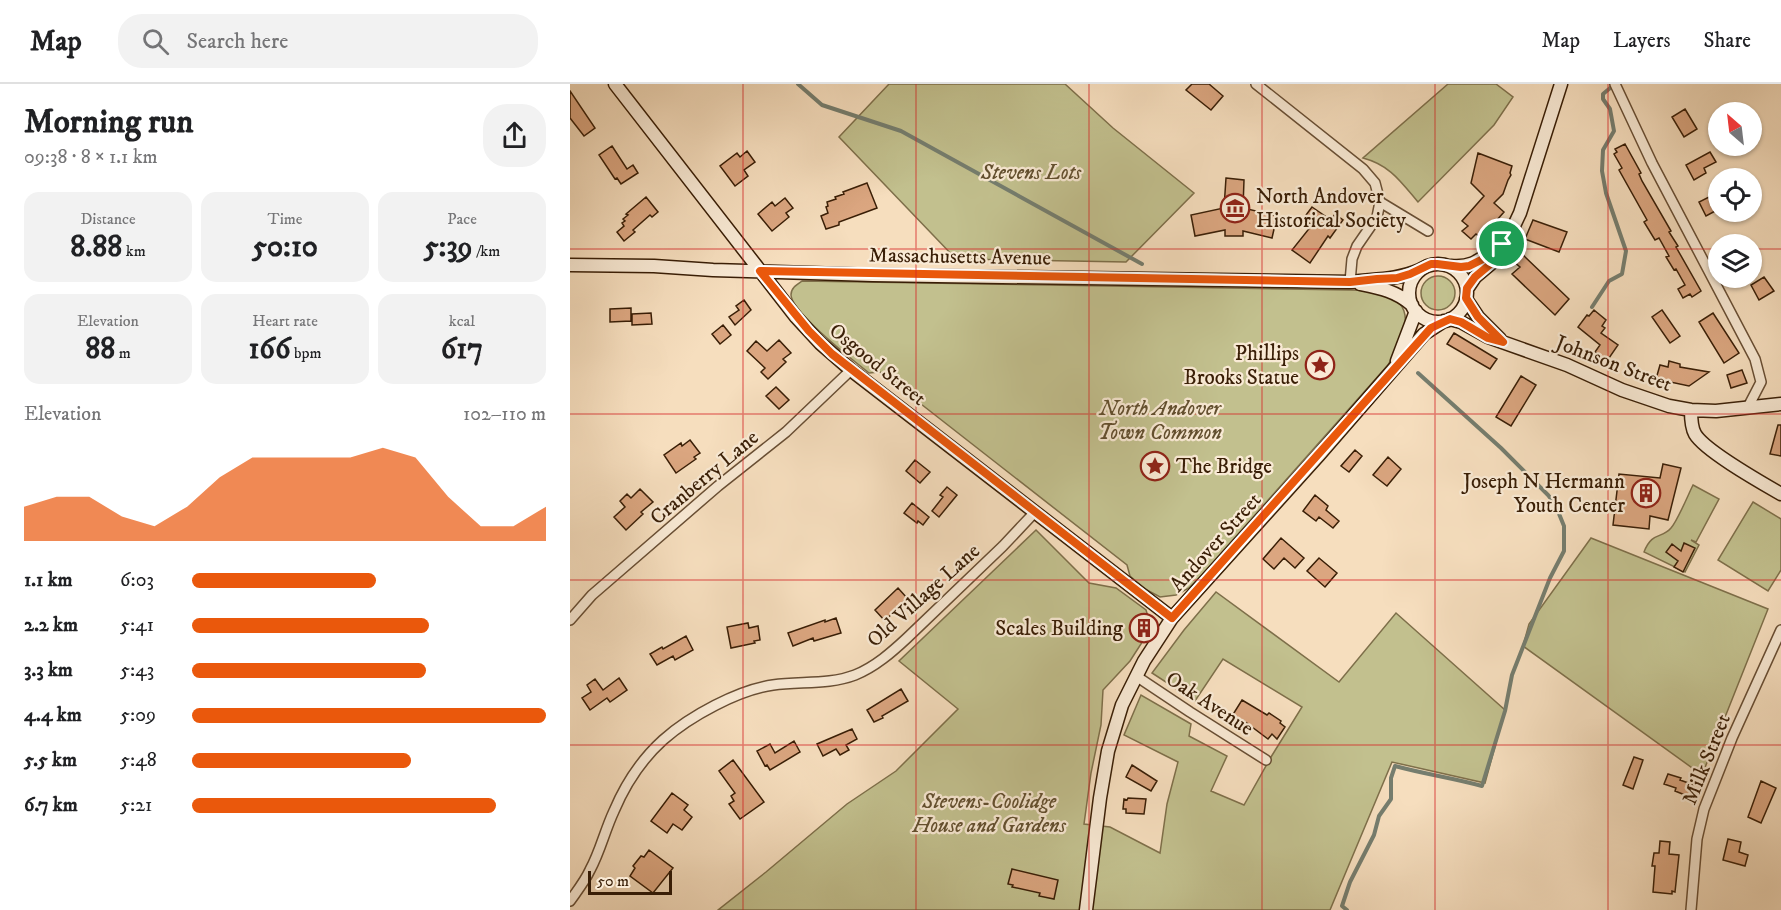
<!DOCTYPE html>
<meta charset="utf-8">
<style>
:root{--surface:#fff;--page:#f2f2f2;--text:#202124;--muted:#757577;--line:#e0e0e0;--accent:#ea580c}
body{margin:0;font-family:"IM FELL DW Pica",serif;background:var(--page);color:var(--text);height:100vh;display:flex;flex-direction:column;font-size:22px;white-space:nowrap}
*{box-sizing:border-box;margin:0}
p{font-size:20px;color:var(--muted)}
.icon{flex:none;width:33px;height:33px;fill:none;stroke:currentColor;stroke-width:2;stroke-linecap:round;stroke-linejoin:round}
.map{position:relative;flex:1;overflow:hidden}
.details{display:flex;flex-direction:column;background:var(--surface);width:570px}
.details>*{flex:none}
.needle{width:39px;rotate:332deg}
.controls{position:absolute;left:1138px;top:18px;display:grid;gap:12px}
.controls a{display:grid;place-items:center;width:54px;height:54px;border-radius:50%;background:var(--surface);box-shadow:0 2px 4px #0004;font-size:30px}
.scale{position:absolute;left:18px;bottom:15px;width:84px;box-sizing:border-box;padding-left:6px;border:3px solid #391e06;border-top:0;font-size:16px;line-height:21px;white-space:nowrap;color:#391e06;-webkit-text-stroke:4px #f9ead5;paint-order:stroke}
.pin{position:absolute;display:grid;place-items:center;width:51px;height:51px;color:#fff;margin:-26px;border:3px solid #fff;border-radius:50%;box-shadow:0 2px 6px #0007}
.round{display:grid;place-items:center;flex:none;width:63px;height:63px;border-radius:24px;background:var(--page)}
.overview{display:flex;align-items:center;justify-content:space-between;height:102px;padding:0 24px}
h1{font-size:33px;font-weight:700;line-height:45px}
.figures{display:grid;grid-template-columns:repeat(3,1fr);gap:9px;height:102px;padding:6px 24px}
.figures div{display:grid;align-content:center;border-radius:15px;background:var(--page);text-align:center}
.figures b{font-size:30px;font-weight:700}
.figures small{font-size:16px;font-weight:400}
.figures p{font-size:16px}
.chart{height:168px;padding:12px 24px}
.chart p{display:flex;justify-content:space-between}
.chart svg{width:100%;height:108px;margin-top:6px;fill:var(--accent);opacity:.7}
ul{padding:0 24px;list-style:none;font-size:20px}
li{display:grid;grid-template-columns:96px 72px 1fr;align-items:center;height:45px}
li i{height:15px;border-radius:8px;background:var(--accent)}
header{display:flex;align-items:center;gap:36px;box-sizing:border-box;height:84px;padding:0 30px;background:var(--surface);border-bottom:2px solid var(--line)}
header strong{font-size:28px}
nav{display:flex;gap:33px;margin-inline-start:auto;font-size:21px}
.search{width:420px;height:54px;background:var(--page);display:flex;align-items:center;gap:15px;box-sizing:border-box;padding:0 21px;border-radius:24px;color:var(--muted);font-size:22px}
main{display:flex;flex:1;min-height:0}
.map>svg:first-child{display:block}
</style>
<header>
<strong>Map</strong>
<div class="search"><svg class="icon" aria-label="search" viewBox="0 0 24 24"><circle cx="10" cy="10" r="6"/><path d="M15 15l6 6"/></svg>Search here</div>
<nav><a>Map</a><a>Layers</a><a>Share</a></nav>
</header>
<main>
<section class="details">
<div class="overview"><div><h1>Morning run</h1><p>09:38 · 8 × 1.1 km</p></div><a class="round"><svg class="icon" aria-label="share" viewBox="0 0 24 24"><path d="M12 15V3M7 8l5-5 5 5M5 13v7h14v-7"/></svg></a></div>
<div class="figures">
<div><p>Distance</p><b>8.88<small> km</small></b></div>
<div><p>Time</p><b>50:10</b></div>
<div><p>Pace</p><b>5:39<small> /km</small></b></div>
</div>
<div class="figures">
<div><p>Elevation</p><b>88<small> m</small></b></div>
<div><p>Heart rate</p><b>166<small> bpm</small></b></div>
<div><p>kcal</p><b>617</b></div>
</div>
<div class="chart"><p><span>Elevation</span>102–110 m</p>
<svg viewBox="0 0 160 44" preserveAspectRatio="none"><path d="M0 44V30L10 26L20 26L30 34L40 38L50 30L60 18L70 10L80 10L90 10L100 10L110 6L120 10L130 26L140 38L150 38L160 30V44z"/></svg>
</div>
<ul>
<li><b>1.1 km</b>6:03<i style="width:52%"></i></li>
<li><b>2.2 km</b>5:41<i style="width:67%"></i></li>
<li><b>3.3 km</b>5:43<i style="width:66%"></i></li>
<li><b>4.4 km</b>5:09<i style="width:100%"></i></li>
<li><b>5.5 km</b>5:48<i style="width:62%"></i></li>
<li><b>6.7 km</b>5:21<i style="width:86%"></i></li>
</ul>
</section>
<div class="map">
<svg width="1211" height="826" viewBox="0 0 1211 826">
<rect width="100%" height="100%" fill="#f6debe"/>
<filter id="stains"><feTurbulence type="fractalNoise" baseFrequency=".00333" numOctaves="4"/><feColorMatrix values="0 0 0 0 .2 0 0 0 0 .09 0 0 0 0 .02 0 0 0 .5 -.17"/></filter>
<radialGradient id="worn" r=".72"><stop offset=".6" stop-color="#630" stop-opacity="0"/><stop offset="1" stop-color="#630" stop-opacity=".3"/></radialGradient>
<path fill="#c2c08e" stroke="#7e6f4a" stroke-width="1.5" d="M319,0H495L543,44L624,109L556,178L386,175L269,53Z
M878,0H926L943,13L924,41L848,118C831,98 820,81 793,74Z
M851 209a17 17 0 1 1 34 0a17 17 0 1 1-34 0Z
M232,197L780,206C789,206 800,206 809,208C851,219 834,254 818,281L629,494L619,504L606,511L590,513L575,505L560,492L557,481L310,288L299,289C284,277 222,229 221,211C221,204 226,201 232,197Z
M1123,401L1149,415L1126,458L1121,456L1129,461L1115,488L1074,468C1082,447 1092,455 1101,444C1108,436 1118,411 1123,401Z
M1183,418L1211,435V486L1198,507L1148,476Z
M466,446L519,499L546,504L576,526L580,539V546L560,577L533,606L531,641L521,689L514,740L540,743L590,769L597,720L608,678L554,651L571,611L621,640L619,652L657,672L641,707L674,721L701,673L732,623L653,575L625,617L582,589L614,546L646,508L769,598L826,529L935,626L915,699L822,678L760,826H148L196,788L277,720L326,687L388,625L329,577Z
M1021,454L1198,525L1132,691L953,562L959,540Z"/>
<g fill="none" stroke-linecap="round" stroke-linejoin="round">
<path stroke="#757d6e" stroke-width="4" d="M228,0L252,21L331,47L572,180
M1022,223L1039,197L1052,190L1056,167L1036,109L1032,87L1033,66L1044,47L1040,25L1033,15V10L1045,0
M777,826L772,822L780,798L804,751L809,732L821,715V694L825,682C854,690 883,694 912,702L935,627L942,591L980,494L994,467V442L985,420L978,411L931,364L848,289"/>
</g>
<path fill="#dba680" stroke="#391e06" stroke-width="1.5" d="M622,0H639L653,12L641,26L616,6Z
M0,7L25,44L14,52L0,34Z
M1115,25L1127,45L1114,53L1102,33Z
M1055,60L1071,89L1069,90L1072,97L1101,147L1099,148L1108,162L1106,163L1131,207L1122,213L1120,210L1113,214L1108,205L1115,201L1106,185L1104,186L1096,173L1099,172L1089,154L1085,156L1074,138L1077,136L1049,86L1052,84L1044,70L1047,68L1045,65Z
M42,62L57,85L63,81L68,89L51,100L47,94L45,95L29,71Z
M177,67L185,78L174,86L178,92L165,102L150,82L167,69L170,73Z
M1140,68L1146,78L1134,84L1136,89L1124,96L1116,81Z
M908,69L942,82L940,89L941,91L938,96L933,110L924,119L934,128L911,154L906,150L901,155L892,147L898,142L892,137L914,112L901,99Z
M656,94L674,96L673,124L707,132L702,154L673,147V152H655V146L625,152L621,131L654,124Z
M297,99L307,124L269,138V141L256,145L251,132L258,129L256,123L258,122L257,118L266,115L265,113L274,110L273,108Z
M1149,108V125L1136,132L1129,118Z
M76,113L88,128L82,133L80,131L63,146L65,148L54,157L47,148L54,142L52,139L55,137L53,135L58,131L56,130Z
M215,114L223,124L216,129L219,133L202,147L188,130L202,118L205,122Z
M742,123L761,136L765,130L773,136L760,154L758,152L740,179L722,166L742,141L733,135Z
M963,136L997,148L989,168L955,155Z
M952,170L999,215L985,231L942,190L950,183L944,178Z
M1194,193L1204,207L1189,216L1181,201Z
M174,216L181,226L165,241L159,233L169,226L166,222Z
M61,224V237L40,238V225Z
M1024,226L1036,236L1032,242L1035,244L1031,249L1048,261L1037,277L1025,268L1030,261L1008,243L1017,231L1019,232Z
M1092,226L1110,252L1100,259L1082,233Z
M81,229L82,240L62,241V230Z
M1143,229L1169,269L1154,279L1129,238Z
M153,241L161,251L150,260L142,250Z
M884,249L927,275L920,285L877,260Z
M209,256L221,269L213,275L216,278L198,295L191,288L195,284L177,267L186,257L197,267Z
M1099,277L1110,280V283L1139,288L1119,302L1086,295L1090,281L1098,283Z
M1172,286L1177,299L1161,304L1157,291Z
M951,292L966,301L941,342L926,333Z
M206,303L219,316L209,325L196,312Z
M1208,341H1211V372L1200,370Z
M120,356L130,369L124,373L126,375L106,389L94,371L111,359L112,362Z
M785,366L792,372L779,388L771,382Z
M818,373L831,385L817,402L803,391Z
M345,376L360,388L350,399L336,387Z
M1093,380L1111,384L1098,436L1080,432L1079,445L1043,441L1049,390L1090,394Z
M377,403L387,411L369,433L362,427L373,413L370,411Z
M70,405L83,418L71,428L73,430L56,446L44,433L55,423L50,417L57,410L61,414Z
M745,411L758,422L756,426L769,437L763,444L749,433L746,437L733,427Z
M342,419L359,433L353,441L348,437L347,439L334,429Z
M711,454L734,474L725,484L714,474L704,485L693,475Z
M1114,459L1125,464L1113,488L1104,483L1108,477L1096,468L1102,460L1111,467Z
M749,474L767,489L755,503L737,487Z
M328,504L337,514L315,537L305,526Z
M266,534L271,549L244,557L243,554L223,562L218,549L255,536V538Z
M178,539L179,544L188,542L190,556L184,557L185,559L161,564L157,543Z
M116,552L123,566L105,576L103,572L87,581L80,570L92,563L93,565Z
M49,594L57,606L40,618L37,614L20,626L12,614L21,608L17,601L25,595L33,606Z
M331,605L338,617L312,632L313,634L304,638L297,626Z
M672,616L697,631L699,629L711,637L710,639L715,643L707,655L702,650L698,655L674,637V639L662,632Z
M282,645L287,655L276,661L279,666L270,671L266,665L253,672L247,660Z
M224,657L230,668L200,686L197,681L195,682L187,667L200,660L205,669Z
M1064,673L1073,676L1063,705L1053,701Z
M163,676L194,718L170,735L159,720L164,717L161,712L165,709L149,687Z
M562,681L587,697L581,707L556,693Z
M1098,690L1111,694L1110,696L1124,701L1120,713L1105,707L1106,704L1094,700Z
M1191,697L1206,704L1191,739L1178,733Z
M102,709L118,721L114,726L122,733L112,746L103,740L97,749L81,737Z
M558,714L576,715L574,730L556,729V725H553L554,715L557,716Z
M1158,755L1171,758L1169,768L1178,771L1175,782L1153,776Z
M1090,757L1100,758L1099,770L1109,771L1105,808L1102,807V810L1083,808L1085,782H1082L1084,769H1089Z
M79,766L103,784L83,809L60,792L65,784L63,782L71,772L74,773Z
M442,785L488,796L484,815L469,812L470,809L442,803L443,801L438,800Z"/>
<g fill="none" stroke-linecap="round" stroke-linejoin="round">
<g stroke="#684e34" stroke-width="12">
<path id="street" d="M686,0L793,85L805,99L810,118L858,147
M1045,0L1082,79L1185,275L1191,298L1178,323
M780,198L782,175L787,162L807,133L810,118
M0,536L22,511L148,402L216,348L281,286
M566,592L620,628L696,676
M0,817C7,807 15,797 20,786C30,768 35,746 44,727C55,701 72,675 93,656C120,632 168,606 203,601C230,597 259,601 285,591C305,583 322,568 337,554L433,462L465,428
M1121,826L1127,755L1134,725L1162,654L1211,546"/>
</g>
<g stroke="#391e06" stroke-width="15">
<path id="secondary" d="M45,0L226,233L250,259L281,286L602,534
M839 209a29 29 0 1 1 58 0a29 29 0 1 1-58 0Z
M0,181L84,182L143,186L303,191L780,198C804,195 827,196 850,186
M881,182C904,184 911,174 929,162
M790,200C810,204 826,207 842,221
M897,205L905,193L924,177L932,160L942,146L950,129L991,0
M896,215L908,233L930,255
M880,235L891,238L918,253L997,281L1052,306L1099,322L1121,326L1146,327L1211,320
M827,277L846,227
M1121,326C1121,333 1121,343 1125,350C1135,367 1192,399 1211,410
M516,826L530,714L538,667L552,621L574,577L602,534L749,371L854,250L874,237"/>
</g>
<use href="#street" stroke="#f9ead5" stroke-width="9"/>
<use href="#secondary" stroke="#f9ead5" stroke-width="12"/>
</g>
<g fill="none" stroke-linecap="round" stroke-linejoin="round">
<g stroke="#fff" stroke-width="12">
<path id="route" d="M932,160L924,177L905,193L897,204L896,214L908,233L933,258L918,254L891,238L880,235L861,244L602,534L262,270L239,247L190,187L780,198L807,195L827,194L840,190L861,180H867L891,183L899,182L911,176Z"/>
</g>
<use href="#route" stroke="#ea580c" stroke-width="8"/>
</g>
<path fill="none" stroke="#d62828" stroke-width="1.5" stroke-opacity="0.55" d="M173,0V826M346,0V826M519,0V826M692,0V826M865,0V826M1038,0V826M0,165H1149M1182,165H1211M0,330H1211M0,496H1211M0,661H1211"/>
<defs>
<g id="museum-ring" transform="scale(1.5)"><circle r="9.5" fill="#f9ead5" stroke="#8f2418" stroke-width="1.5"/><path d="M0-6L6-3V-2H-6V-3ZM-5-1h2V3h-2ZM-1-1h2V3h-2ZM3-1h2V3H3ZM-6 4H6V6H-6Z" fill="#8f2418"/></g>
<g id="sight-ring" transform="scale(1.5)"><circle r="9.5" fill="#f9ead5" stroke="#8f2418" stroke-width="1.5"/><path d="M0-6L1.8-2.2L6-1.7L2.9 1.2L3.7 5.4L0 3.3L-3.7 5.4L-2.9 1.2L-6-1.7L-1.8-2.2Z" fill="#8f2418"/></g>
<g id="building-ring" transform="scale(1.5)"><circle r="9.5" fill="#f9ead5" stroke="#8f2418" stroke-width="1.5"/><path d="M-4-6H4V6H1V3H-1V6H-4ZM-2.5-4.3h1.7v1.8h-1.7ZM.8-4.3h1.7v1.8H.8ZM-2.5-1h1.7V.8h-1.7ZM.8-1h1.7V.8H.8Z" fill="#8f2418"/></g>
</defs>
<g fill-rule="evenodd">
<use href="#museum-ring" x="665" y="124"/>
<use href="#sight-ring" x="750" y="281"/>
<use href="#sight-ring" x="585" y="382"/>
<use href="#building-ring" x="1076" y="409"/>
<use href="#building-ring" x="574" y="544"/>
</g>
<g text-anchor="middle" stroke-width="4.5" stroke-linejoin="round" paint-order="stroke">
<g font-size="21" font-style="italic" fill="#624f2f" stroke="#f9ead5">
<text x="461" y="95">Stevens Lots</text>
<text x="590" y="331">North Andover<tspan x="590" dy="24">Town Common</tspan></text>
<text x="419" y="724">Stevens-Coolidge<tspan x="419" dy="24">House and Gardens</tspan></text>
</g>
<g font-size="21" fill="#391e06" stroke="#f9ead5" text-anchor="end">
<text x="686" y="119" text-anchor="start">North Andover<tspan x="686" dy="24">Historical Society</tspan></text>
<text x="729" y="276">Phillips<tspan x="729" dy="24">Brooks Statue</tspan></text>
<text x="606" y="389" text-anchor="start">The Bridge</text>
<text x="1055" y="404">Joseph N Hermann<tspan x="1055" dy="24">Youth Center</tspan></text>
<text x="553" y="551">Scales Building</text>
</g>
<g font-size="21" fill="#391e06" stroke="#f9ead5">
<text transform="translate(390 172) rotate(1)" y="7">Massachusetts Avenue</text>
<text transform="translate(1044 279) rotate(21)" y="7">Johnson Street</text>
<text transform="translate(308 280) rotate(39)" y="7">Osgood Street</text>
<text transform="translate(134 393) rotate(-40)" y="7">Cranberry Lane</text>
<text transform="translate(645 458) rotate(-48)" y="7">Andover Street</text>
<text transform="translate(353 511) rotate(-42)" y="7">Old Village Lane</text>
<text transform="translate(640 619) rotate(33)" y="7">Oak Avenue</text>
<text transform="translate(1136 675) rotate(-68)" y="7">Milk Street</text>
</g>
</g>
<rect width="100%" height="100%" filter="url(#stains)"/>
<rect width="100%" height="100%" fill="url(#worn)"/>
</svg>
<div class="controls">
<a><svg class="needle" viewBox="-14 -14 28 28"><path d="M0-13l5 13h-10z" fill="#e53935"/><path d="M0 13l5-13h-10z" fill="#757577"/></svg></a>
<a><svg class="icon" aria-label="locate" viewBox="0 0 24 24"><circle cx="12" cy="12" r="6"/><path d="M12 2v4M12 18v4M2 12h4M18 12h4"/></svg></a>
<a><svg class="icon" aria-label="layers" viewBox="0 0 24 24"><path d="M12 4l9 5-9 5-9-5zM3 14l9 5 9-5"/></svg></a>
</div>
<div class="scale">50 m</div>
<div class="pin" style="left:932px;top:160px;background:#1e9e55"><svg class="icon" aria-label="arrive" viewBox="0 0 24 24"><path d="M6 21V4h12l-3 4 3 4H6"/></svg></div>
</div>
</main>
